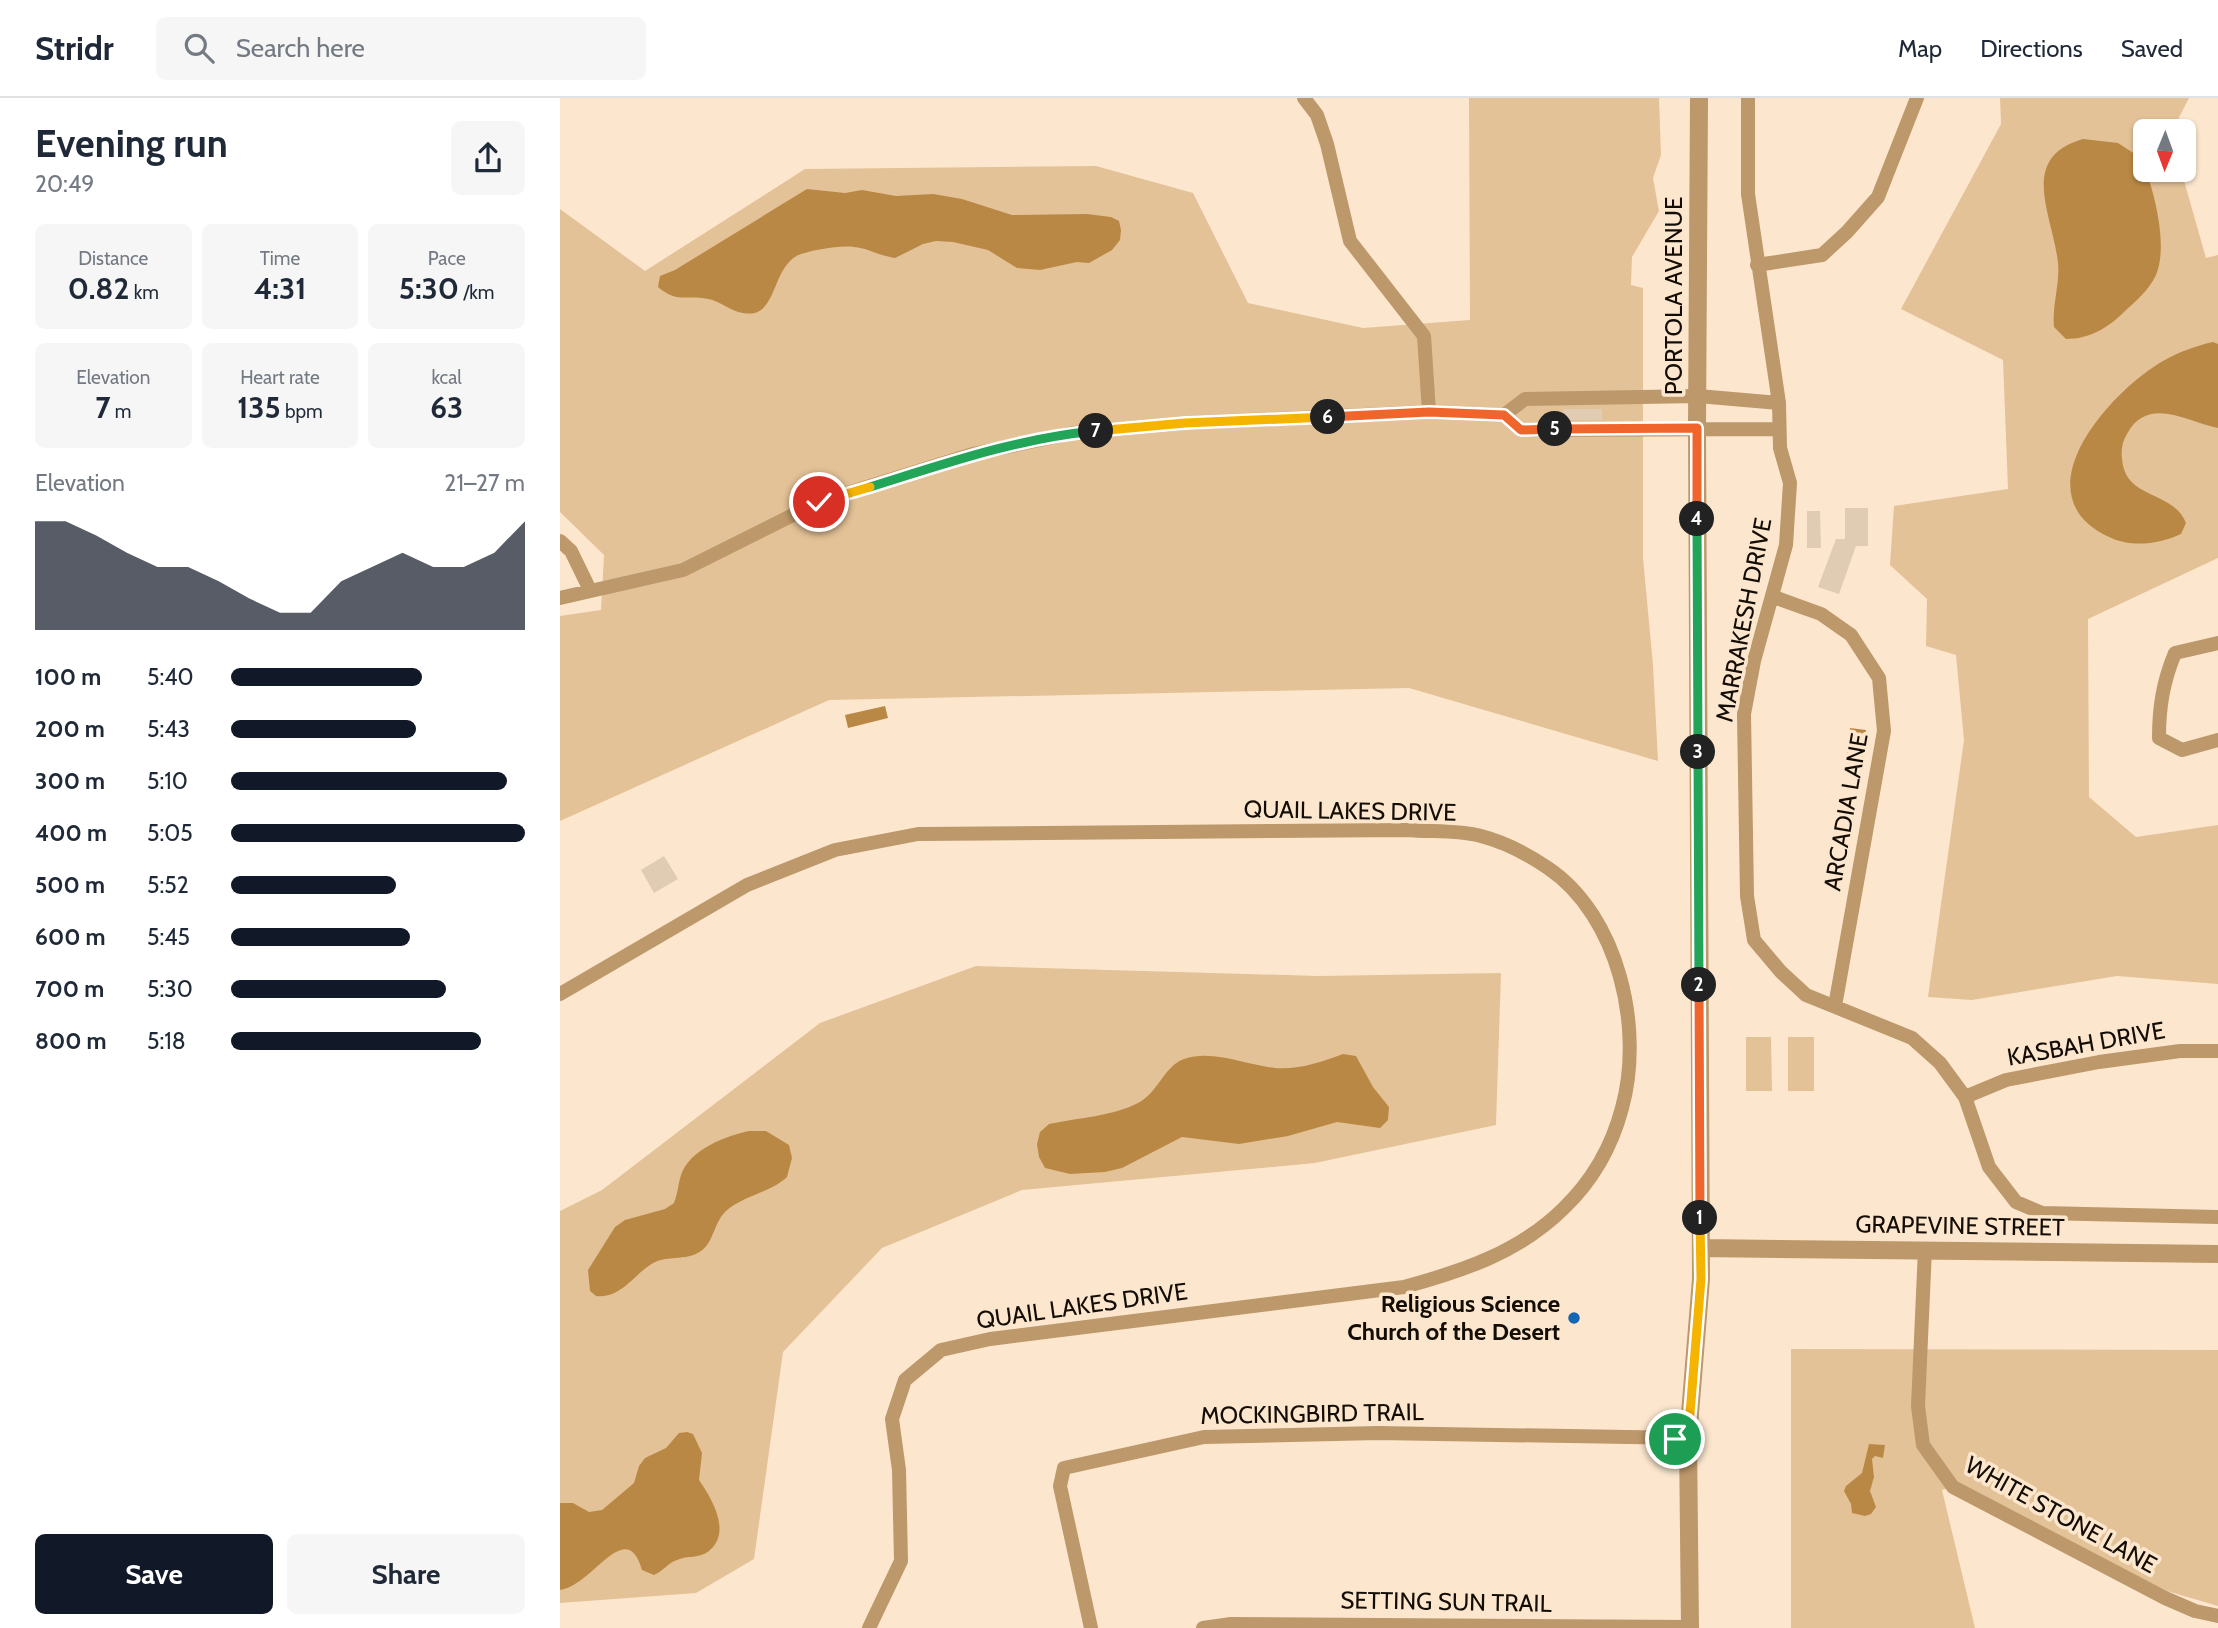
<!DOCTYPE html>
<meta charset="utf-8">
<style>
:root{--surface:#fff;--page:#f6f6f7;--text:#1f2937;--muted:#747a83;--line:#e0e1e3;--accent:#111827}
body{margin:0;font-family:Cabin,sans-serif;background:var(--page);color:var(--text);height:100vh;display:flex;flex-direction:column;font-size:26px;white-space:nowrap}
*{box-sizing:border-box;margin:0}
p{font-size:23px;color:var(--muted)}
.icon{flex:none;width:38px;height:38px;fill:none;stroke:currentColor;stroke-width:2;stroke-linecap:round;stroke-linejoin:round}
.map{position:relative;flex:1;overflow:hidden}
.side{display:flex;flex-direction:column;background:var(--surface);width:560px}
.side>*{flex:none}
.needle{width:46px;rotate:181deg}
.buttons{position:absolute;left:1573px;top:21px;display:grid;gap:14px}
.buttons a{display:grid;place-items:center;width:63px;height:63px;border-radius:10px;background:var(--surface);box-shadow:0 2px 5px #0004;font-size:35px}
.pin{position:absolute;display:grid;place-items:center;width:60px;height:60px;color:#fff;margin:-30px;border:4px solid #fff;border-radius:50%;box-shadow:0 2px 7px #0007}
.km{position:absolute;width:35px;height:35px;margin:-18px;border-radius:50%;background:#222;color:#fff;font-size:19px;line-height:35px;text-align:center}
.round{display:grid;place-items:center;flex:none;width:74px;height:74px;border-radius:10px;background:var(--page)}
.headline{display:flex;align-items:center;justify-content:space-between;height:119px;padding:0 35px}
h1{font-size:38px;font-weight:700;line-height:52px}
.figures{display:grid;grid-template-columns:repeat(3,1fr);gap:10px;height:119px;padding:7px 35px}
.figures div{display:grid;align-content:center;border-radius:10px;background:var(--page);text-align:center}
.figures b{font-size:30px;font-weight:700}
.figures small{font-size:19px;font-weight:400}
.figures p{font-size:19px}
.chart{height:196px;padding:14px 35px}
.chart p{display:flex;justify-content:space-between}
.chart svg{width:100%;height:126px;margin-top:7px;fill:var(--accent);opacity:.7}
.action{display:flex;gap:14px;margin-top:auto;padding:14px 35px}
.action a{flex:1;height:80px;border-radius:10px;background:var(--accent);color:#fff;font-size:28px;font-weight:700;line-height:80px;text-align:center}
.action a+a{background:var(--page);color:var(--text)}
ul{padding:0 35px;list-style:none;font-size:23px}
li{display:grid;grid-template-columns:112px 84px 1fr;align-items:center;height:52px}
li i{height:18px;border-radius:9px;background:var(--accent)}
header{display:flex;align-items:center;gap:42px;box-sizing:border-box;height:98px;padding:0 35px;background:var(--surface);border-bottom:2px solid var(--line)}
header strong{font-size:33px}
nav{display:flex;gap:38px;margin-inline-start:auto;font-size:24px}
.search{width:490px;height:63px;background:var(--page);display:flex;align-items:center;gap:18px;box-sizing:border-box;padding:0 24px;border-radius:10px;color:var(--muted);font-size:26px}
main{display:flex;flex:1;min-height:0}
.map>svg:first-child{display:block}
</style>
<header>
<strong>Stridr</strong>
<div class="search"><svg class="icon" aria-label="search" viewBox="0 0 24 24"><circle cx="10" cy="10" r="6"/><path d="M15 15l6 6"/></svg>Search here</div>
<nav><a>Map</a><a>Directions</a><a>Saved</a></nav>
</header>
<main>
<section class="side">
<div class="headline"><div><h1>Evening run</h1><p>20:49</p></div><a class="round"><svg class="icon" aria-label="share" viewBox="0 0 24 24"><path d="M12 15V3M7 8l5-5 5 5M5 13v7h14v-7"/></svg></a></div>
<div class="figures">
<div><p>Distance</p><b>0.82<small> km</small></b></div>
<div><p>Time</p><b>4:31</b></div>
<div><p>Pace</p><b>5:30<small> /km</small></b></div>
</div>
<div class="figures">
<div><p>Elevation</p><b>7<small> m</small></b></div>
<div><p>Heart rate</p><b>135<small> bpm</small></b></div>
<div><p>kcal</p><b>63</b></div>
</div>
<div class="chart"><p><span>Elevation</span>21–27 m</p>
<svg viewBox="0 0 160 44" preserveAspectRatio="none"><path d="M0 44V6L10 6L20 11L30 17L40 22L50 22L60 27L70 33L80 38L90 38L100 27L110 22L120 17L130 22L140 22L150 17L160 6V44z"/></svg>
</div>
<ul>
<li><b>100 m</b>5:40<i style="width:65%"></i></li>
<li><b>200 m</b>5:43<i style="width:63%"></i></li>
<li><b>300 m</b>5:10<i style="width:94%"></i></li>
<li><b>400 m</b>5:05<i style="width:100%"></i></li>
<li><b>500 m</b>5:52<i style="width:56%"></i></li>
<li><b>600 m</b>5:45<i style="width:61%"></i></li>
<li><b>700 m</b>5:30<i style="width:73%"></i></li>
<li><b>800 m</b>5:18<i style="width:85%"></i></li>
</ul>
<div class="action"><a>Save</a><a>Share</a></div>
</section>
<div class="map">
<svg width="1658" height="1530" viewBox="0 0 1658 1530">
<rect width="100%" height="100%" fill="#fce7ce"/>
<path fill="#e4c297" d="M909,0H1099L1101,57L1093,80L1099,113L1072,159L1071,187L1083,190V460L1093,567L1098,663L849,590L269,602L0,723V518L41,512L44,457L0,414V111L85,173L245,71L536,68L633,95L688,205L803,230L910,222Z
M1440,0H1629L1612,33H1586V72H1621L1646,160L1658,157V460L1528,521L1529,699L1576,739L1658,727V886L1557,878L1412,902L1368,899L1404,642L1396,557L1366,548L1367,501L1330,467L1334,408L1448,391L1443,262L1341,211L1441,26Z
M416,868L758,878L941,875L936,1027L755,1065L462,1092L322,1150L223,1254L194,1461L136,1495L0,1505V1113L42,1092L260,925Z
M1186,939H1211L1212,993H1186Z
M1228,939H1254V993H1228Z
M1231,1251L1658,1252V1508L1607,1493L1396,1387L1382,1392L1415,1530H1231Z"/>
<path fill="#ba8845" d="M1523,41L1558,45L1581,60C1593,88 1609,146 1596,177C1589,192 1576,203 1564,214C1548,230 1529,241 1506,241L1494,229C1492,207 1500,186 1498,165C1493,117 1457,60 1523,41Z
M247,91L285,95L302,92L336,98L373,96L402,101L452,117L527,116L551,119L559,123L561,132L560,142L552,152L529,165L517,164L480,172L457,170L428,152L393,144L376,143L363,146L335,160C320,158 307,150 294,149C279,147 255,152 241,156C210,167 219,222 183,215C170,213 160,203 148,201C126,196 118,206 98,189L100,178L115,172Z
M1653,244L1658,246V330C1627,324 1588,297 1567,336C1562,344 1561,352 1562,361C1565,402 1613,392 1626,425L1621,436C1600,446 1571,450 1549,439C1458,397 1549,294 1603,263C1619,254 1635,248 1653,244Z
M325,608L328,620L288,630L285,617Z
M1290,630L1306,632L1302,667L1286,665Z
M783,956L796,958L813,989L829,1009L828,1022L820,1030L777,1024L728,1038L679,1046L622,1039L562,1070L545,1074L510,1076L485,1070L479,1059L477,1046L480,1034L489,1026C517,1020 553,1018 578,1005C598,995 604,968 624,961C653,951 686,967 715,970C739,972 761,964 783,956Z
M189,1033H206L229,1047L232,1060L227,1079C210,1095 184,1097 166,1113C154,1124 154,1144 141,1153C126,1164 105,1156 90,1167C73,1178 60,1201 36,1198L30,1193L28,1172L55,1129L65,1122L105,1111L114,1105C118,1095 118,1086 121,1077C130,1051 166,1038 189,1033Z
M127,1334L133,1336L142,1355L139,1382C152,1401 172,1434 149,1453C139,1461 128,1457 117,1462C108,1465 103,1473 94,1477L82,1472C66,1417 32,1489 0,1492V1405H13L29,1414L42,1412L74,1385L79,1368L85,1360L106,1350L119,1335Z
M1309,1346L1325,1347L1323,1360L1315,1358L1312,1361L1314,1379L1310,1393L1316,1409L1311,1416L1305,1418L1292,1415L1291,1406L1284,1393L1286,1388L1302,1375Z"/>
<path fill="#e0ccb3" d="M1003,311H1042V322H1003Z
M1285,410H1308V448H1296L1279,496L1258,489L1276,441H1285Z
M1247,413H1260L1261,450H1247Z
M104,758L118,781L94,795L81,772Z"/>
<g fill="none" stroke-linecap="round" stroke-linejoin="round">
<path stroke="#bc986b" stroke-width="14" d="M744,0L757,17L767,46L790,143L864,238L869,314
M1188,0V96L1219,305L1220,350L1230,385L1226,447L1194,563L1184,616L1187,798L1194,842L1221,874L1246,897L1352,940L1380,965L1405,999L1429,1069L1456,1104L1482,1115L1658,1119
M1197,167L1262,157L1287,134L1318,99L1357,0
M944,317L965,301L1138,298L1219,305
M0,443L11,453L30,492
M1214,499L1261,516L1291,537L1319,580L1324,633L1275,908
M0,500L123,472L259,404L413,356L513,335L625,325L869,314L944,317L961,332L1219,331
M1658,545L1615,555C1603,584 1599,609 1599,640L1622,652L1658,642
M0,896L187,787L275,752L358,736L847,732C871,734 899,732 921,738C944,744 969,757 988,770C1059,818 1084,931 1062,1010C1052,1048 1032,1083 1004,1110C960,1154 903,1173 844,1189L430,1241L381,1252L345,1282L332,1321L339,1372L341,1463L309,1530
M1405,999L1446,982L1539,964L1620,953H1658
M1365,1151L1358,1308L1363,1347L1393,1389L1605,1500L1635,1513L1658,1518
M531,1530L500,1388L504,1370L644,1339L818,1335L1128,1340
M643,1530L671,1526L1130,1529"/>
<path stroke="#bc986b" stroke-width="18" d="M1141,1150L1658,1156
M1130,1530L1128,1340L1141,1181L1137,330L1139,0"/>
</g>
<g fill="none" stroke-linecap="round" stroke-linejoin="round">
<g stroke="#fff" stroke-width="14">
<path id="split-1" d="M1115,1341L1128,1340L1141,1181L1140,1120"/>
</g>
<g stroke="#fff" stroke-width="14">
<path id="split-2" d="M1139,887L1140,1120"/>
</g>
<g stroke="#fff" stroke-width="14">
<path id="split-3" d="M1138,654L1139,887"/>
</g>
<g stroke="#fff" stroke-width="14">
<path id="split-4" d="M1137,421L1138,654"/>
</g>
<g stroke="#fff" stroke-width="14">
<path id="split-5" d="M995,331L1137,330V421"/>
</g>
<g stroke="#fff" stroke-width="14">
<path id="split-6" d="M768,319L869,314L944,317L961,332L995,331"/>
</g>
<g stroke="#fff" stroke-width="14">
<path id="split-7" d="M536,333L625,325L768,319"/>
</g>
<g stroke="#fff" stroke-width="14">
<path id="split-8" d="M310,389C384,366 458,340 536,333"/>
</g>
<g stroke="#fff" stroke-width="14">
<path id="split-9" d="M259,404L310,389"/>
</g>
<use href="#split-1" stroke="#f5b400" stroke-width="9"/>
<use href="#split-2" stroke="#f0652b" stroke-width="9"/>
<use href="#split-3" stroke="#22a559" stroke-width="9"/>
<use href="#split-4" stroke="#22a559" stroke-width="9"/>
<use href="#split-5" stroke="#f0652b" stroke-width="9"/>
<use href="#split-6" stroke="#f0652b" stroke-width="9"/>
<use href="#split-7" stroke="#f5b400" stroke-width="9"/>
<use href="#split-8" stroke="#22a559" stroke-width="9"/>
<use href="#split-9" stroke="#f5b400" stroke-width="9"/>
</g>
<circle fill="#1466b4" stroke="#fce7ce" stroke-width="2.5" cx="1014" cy="1220" r="7"/>
<g text-anchor="middle" stroke-width="7" stroke-linejoin="round" paint-order="stroke">
<g font-size="24" fill="#130d05" stroke="#fce7ce">
<text transform="translate(1114 198) rotate(-90)" y="8">PORTOLA AVENUE</text>
<text transform="translate(1184 522) rotate(-79)" y="8">MARRAKESH DRIVE</text>
<text transform="translate(790 713) rotate(1)" y="8">QUAIL LAKES DRIVE</text>
<text transform="translate(1286 714) rotate(-80)" y="8">ARCADIA LANE</text>
<text transform="translate(1526 946) rotate(-10)" y="8">KASBAH DRIVE</text>
<text transform="translate(1400 1128) rotate(1)" y="8">GRAPEVINE STREET</text>
<text transform="translate(522 1208) rotate(-8)" y="8">QUAIL LAKES DRIVE</text>
<text transform="translate(752 1316) rotate(-1)" y="8">MOCKINGBIRD TRAIL</text>
<text transform="translate(1501 1417) rotate(29)" y="8">WHITE STONE LANE</text>
<text transform="translate(886 1504) rotate(1)" y="8">SETTING SUN TRAIL</text>
</g>
<g font-size="24" font-weight="bold" fill="#130d05" stroke="#fce7ce" text-anchor="end">
<text x="1000" y="1214">Religious Science<tspan x="1000" dy="28">Church of the Desert</tspan></text>
</g>
</g>
</svg>
<div class="buttons">
<a><svg class="needle" viewBox="-14 -14 28 28"><path d="M0-13l5 13h-10z" fill="#e53935"/><path d="M0 13l5-13h-10z" fill="#747a83"/></svg></a>
</div>
<div class="pin" style="left:1115px;top:1341px;background:#1e9e55"><svg class="icon" aria-label="arrive" viewBox="0 0 24 24"><path d="M6 21V4h12l-3 4 3 4H6"/></svg></div>
<div class="pin" style="left:259px;top:404px;background:#d93025"><svg class="icon" aria-label="check" viewBox="0 0 24 24"><path d="M5 12l5 5 9-10"/></svg></div>
<b class="km" style="left:1140px;top:1120px">1</b>
<b class="km" style="left:1139px;top:887px">2</b>
<b class="km" style="left:1138px;top:654px">3</b>
<b class="km" style="left:1137px;top:421px">4</b>
<b class="km" style="left:995px;top:331px">5</b>
<b class="km" style="left:768px;top:319px">6</b>
<b class="km" style="left:536px;top:333px">7</b>
</div>
</main>
